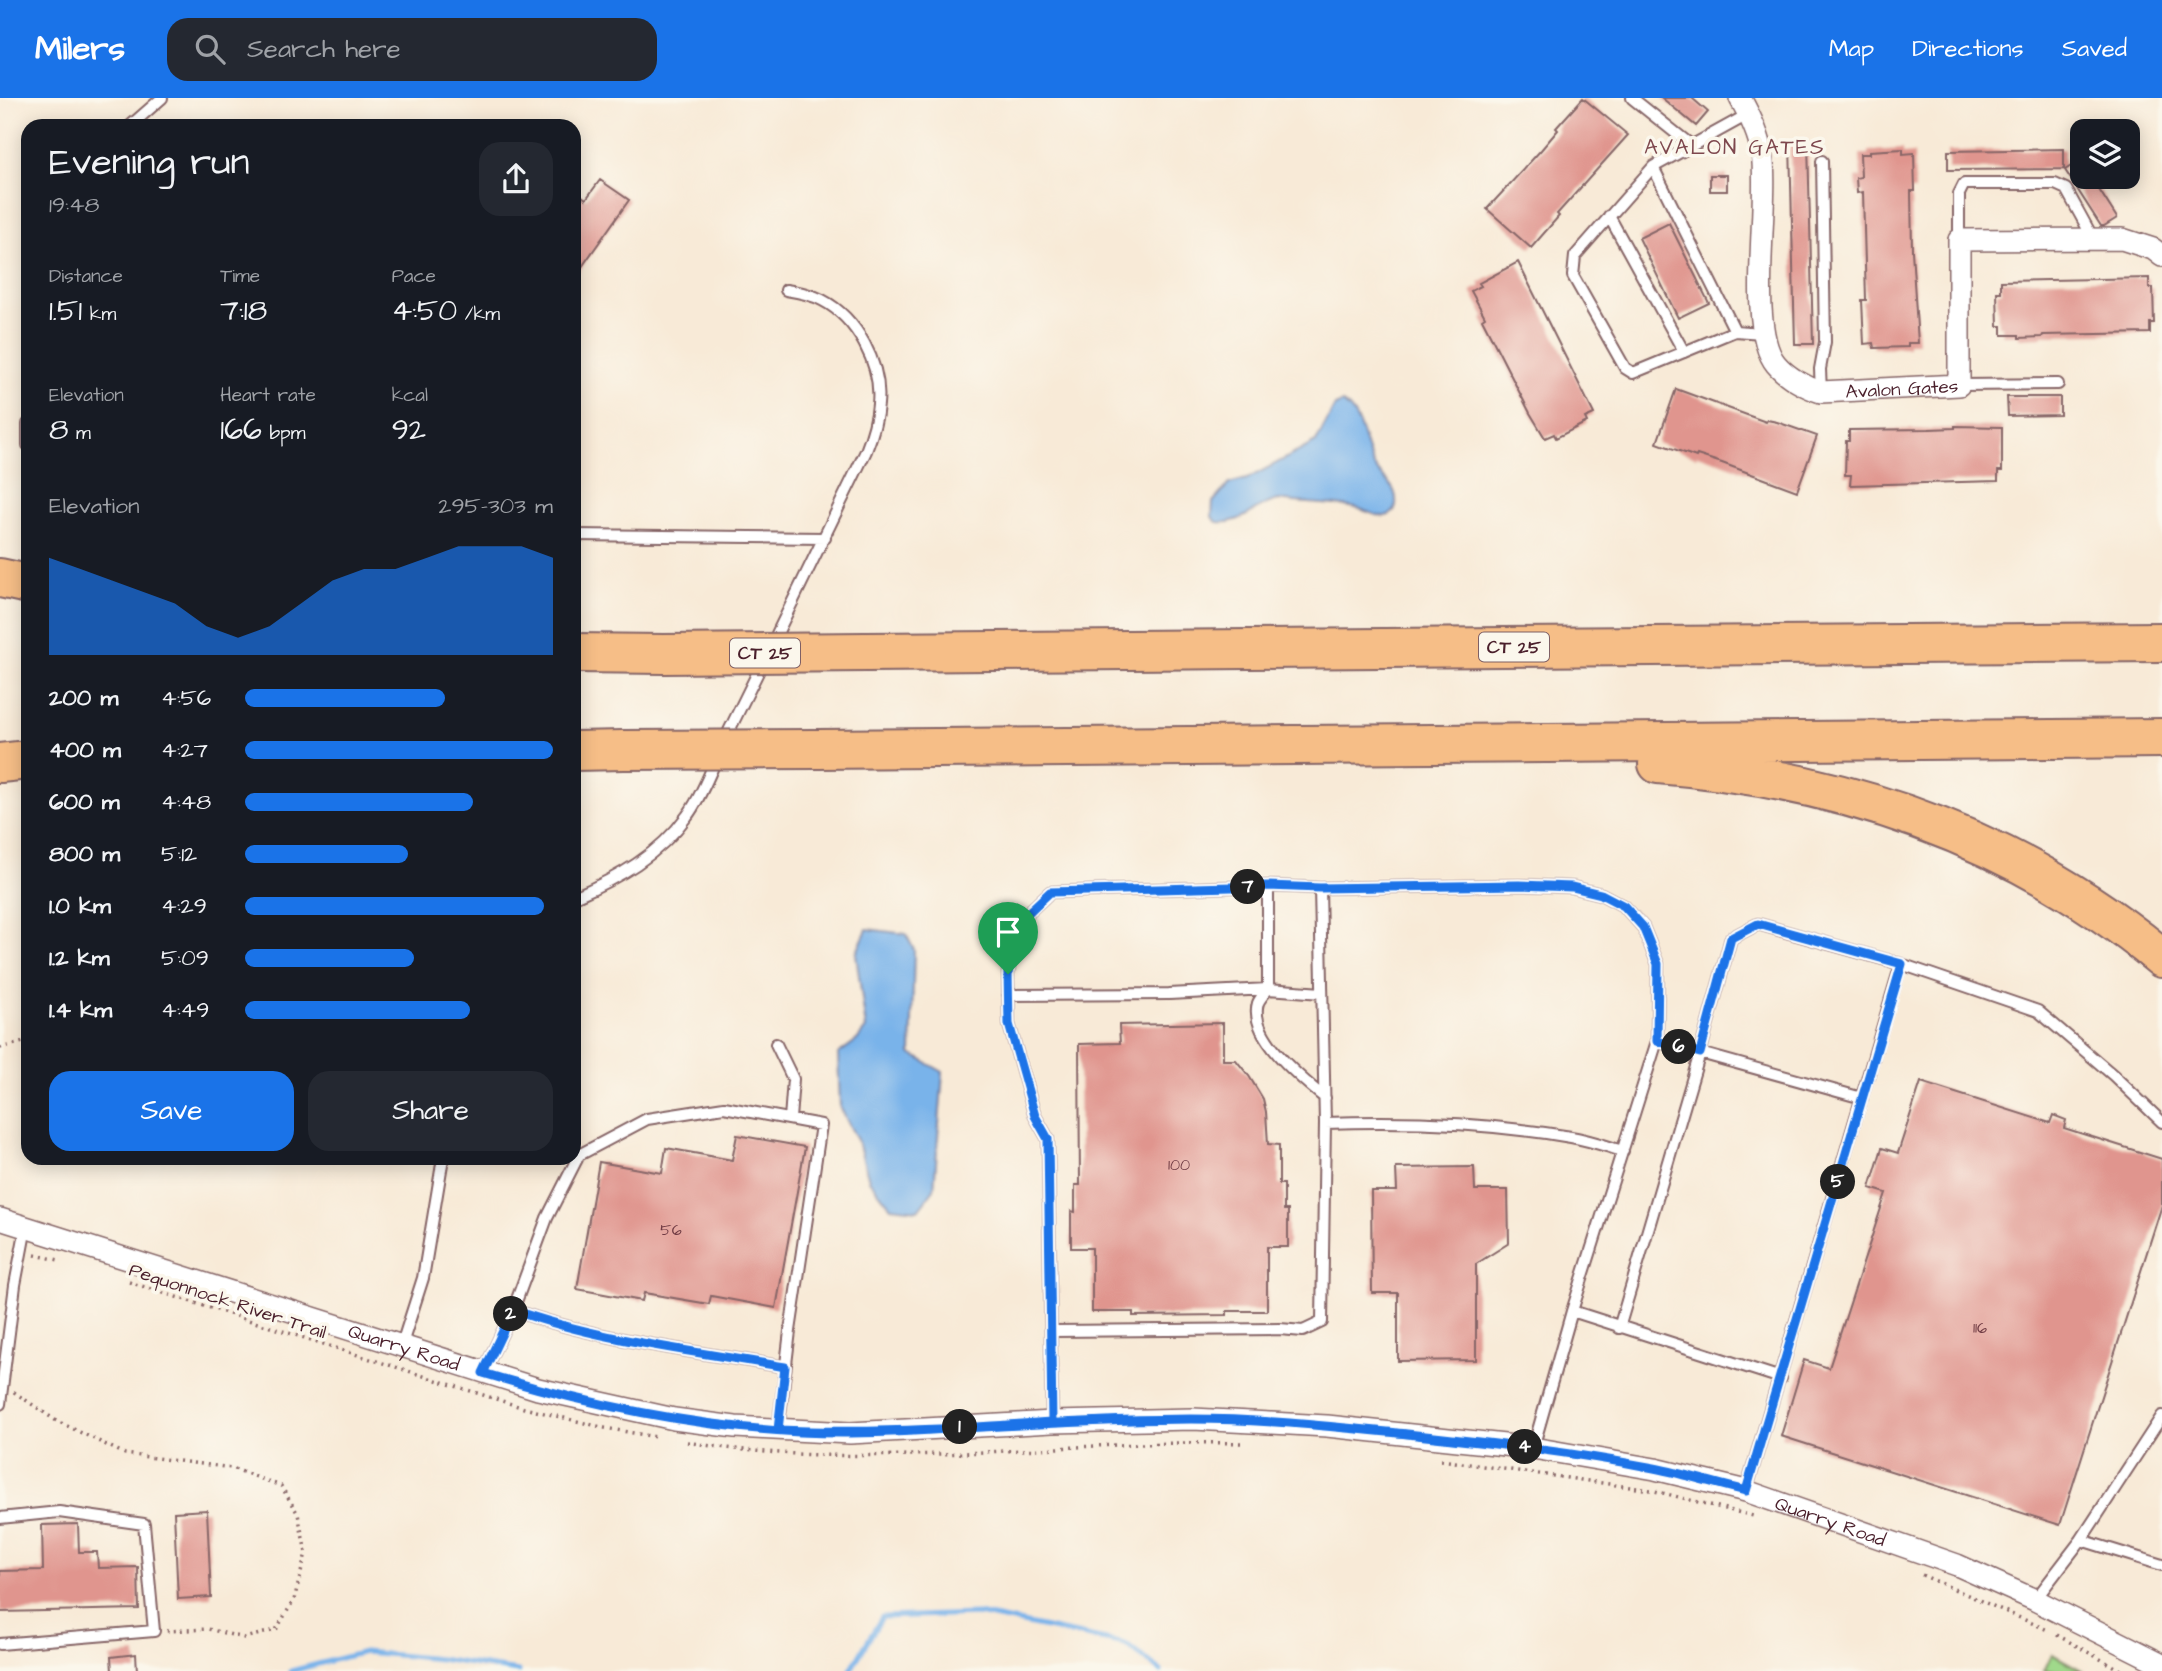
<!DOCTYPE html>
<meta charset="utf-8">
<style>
:root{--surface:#171b24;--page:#242831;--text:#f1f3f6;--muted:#9ea1a6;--accent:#1a73e8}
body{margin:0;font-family:"Architects Daughter",sans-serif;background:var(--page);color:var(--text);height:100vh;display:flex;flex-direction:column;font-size:26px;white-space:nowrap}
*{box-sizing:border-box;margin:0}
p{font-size:23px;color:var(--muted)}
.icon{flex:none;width:38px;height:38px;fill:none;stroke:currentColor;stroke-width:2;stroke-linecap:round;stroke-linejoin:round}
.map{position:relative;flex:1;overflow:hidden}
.side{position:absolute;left:21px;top:21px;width:560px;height:1046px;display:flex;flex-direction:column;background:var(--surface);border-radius:21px;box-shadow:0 4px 18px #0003}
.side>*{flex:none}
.buttons{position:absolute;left:2070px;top:21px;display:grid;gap:14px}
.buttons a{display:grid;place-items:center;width:70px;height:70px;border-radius:14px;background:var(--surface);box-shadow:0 4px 18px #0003;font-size:35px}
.pin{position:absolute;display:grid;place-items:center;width:60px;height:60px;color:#fff;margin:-72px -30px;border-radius:50% 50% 50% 0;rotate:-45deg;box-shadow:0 0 7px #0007}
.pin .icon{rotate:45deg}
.km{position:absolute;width:35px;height:35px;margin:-18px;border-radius:50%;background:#222;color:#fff;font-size:19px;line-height:35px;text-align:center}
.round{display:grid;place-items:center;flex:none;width:74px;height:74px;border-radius:21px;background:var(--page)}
.head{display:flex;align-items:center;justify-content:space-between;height:119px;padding:0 28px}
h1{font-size:38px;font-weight:600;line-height:52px}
.metrics{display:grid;grid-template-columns:repeat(3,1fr);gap:10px;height:119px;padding:7px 28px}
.metrics div{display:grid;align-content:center}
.metrics b{font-size:30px;font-weight:600}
.metrics small{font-size:19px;font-weight:400}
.metrics p{font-size:19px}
.chart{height:196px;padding:14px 28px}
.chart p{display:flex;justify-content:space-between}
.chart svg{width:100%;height:126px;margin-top:7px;fill:var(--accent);opacity:.7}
.button{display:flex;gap:14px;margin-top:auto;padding:14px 28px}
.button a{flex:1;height:80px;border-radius:21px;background:var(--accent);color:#fff;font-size:28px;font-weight:600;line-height:80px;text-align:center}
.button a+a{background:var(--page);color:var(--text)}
ul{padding:0 28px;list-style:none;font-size:23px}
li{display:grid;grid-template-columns:112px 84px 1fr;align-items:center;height:52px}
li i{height:18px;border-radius:9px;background:var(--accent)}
header{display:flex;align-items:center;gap:42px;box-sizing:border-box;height:98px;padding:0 35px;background:var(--accent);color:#fff}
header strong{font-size:33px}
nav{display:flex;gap:38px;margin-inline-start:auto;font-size:24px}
.search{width:490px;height:63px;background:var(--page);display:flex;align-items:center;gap:18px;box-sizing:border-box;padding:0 24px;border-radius:21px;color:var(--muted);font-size:26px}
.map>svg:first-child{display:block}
</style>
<header>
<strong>Milers</strong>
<div class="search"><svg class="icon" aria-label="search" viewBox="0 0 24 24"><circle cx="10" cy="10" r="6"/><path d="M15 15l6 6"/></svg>Search here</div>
<nav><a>Map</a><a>Directions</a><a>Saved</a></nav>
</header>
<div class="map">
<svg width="2162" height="1573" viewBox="0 0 2162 1573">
<rect width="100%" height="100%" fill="#fbf7ec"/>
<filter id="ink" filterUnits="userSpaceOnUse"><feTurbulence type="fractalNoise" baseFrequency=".0143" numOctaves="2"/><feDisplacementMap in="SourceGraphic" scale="14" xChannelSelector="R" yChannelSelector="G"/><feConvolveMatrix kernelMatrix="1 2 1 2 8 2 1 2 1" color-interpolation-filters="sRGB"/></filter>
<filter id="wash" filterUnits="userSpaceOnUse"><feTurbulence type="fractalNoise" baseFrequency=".00686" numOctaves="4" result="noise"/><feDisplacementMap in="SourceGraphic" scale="28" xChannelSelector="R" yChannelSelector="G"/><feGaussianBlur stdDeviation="1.57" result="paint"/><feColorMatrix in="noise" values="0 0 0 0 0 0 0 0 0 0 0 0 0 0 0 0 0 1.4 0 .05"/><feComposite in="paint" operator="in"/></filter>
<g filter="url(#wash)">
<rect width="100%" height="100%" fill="#f8ead7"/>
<path fill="#a0d98b" stroke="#757c5b" stroke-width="2" d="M2052,1556L2083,1573H2044Z"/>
<path fill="#79b3ea" stroke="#62698a" stroke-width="2" d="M1342,305C1361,314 1364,348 1373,366C1378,376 1388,382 1393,391C1397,398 1398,412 1391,416C1382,422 1369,414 1360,411C1334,404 1306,407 1279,402C1256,406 1244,427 1217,424L1212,419L1213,404L1229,386L1247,381L1316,344L1335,308Z
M867,831L906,836L914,852L911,956L943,974L934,1091L918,1112L891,1109L869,1082L858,1044L840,1009L838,956L857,942L866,930L856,856Z"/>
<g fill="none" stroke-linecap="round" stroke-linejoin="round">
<path stroke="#79b3ea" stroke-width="5" d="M291,1573L364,1554L440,1561L518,1573
M850,1573L882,1519L978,1516L1125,1546L1161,1573"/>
</g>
<g id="blocks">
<path fill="#e0958e" d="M1583,0L1628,37L1574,97L1557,116L1559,118L1531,150L1487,111L1541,52L1558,32L1556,30Z
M1662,0H1692L1708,14L1696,28Z
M1808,44L1813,246H1795L1790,45Z
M1903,51V56L1914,55L1915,93H1911L1912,153L1918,245H1908V249L1874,250L1873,245L1864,246L1862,202H1866L1863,94L1857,95L1856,80L1861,79L1860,56H1869V53Z
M2064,51V71L1948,72V53Z
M2082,61V79H2091L2117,120L2104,128H2101L2065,72Z
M1710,77H1727V93H1710Z
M600,82L629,102L574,180V92L586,101Z
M1669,125L1709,205L1678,220L1639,140Z
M1518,164L1594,316L1585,320L1587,324L1556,340L1554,336L1545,340L1530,315L1482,221L1485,219L1471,193L1481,188L1479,185Z
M2149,180V190H2153L2154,225H2150V235L2043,237L2042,239L2019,240V237H2002V228H1998L1997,194H2001V183Z
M1676,291L1766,324L1767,322L1777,324L1817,338L1797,393L1722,365L1697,357L1696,359L1657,345Z
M2007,299H2060V317L2008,318Z
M1955,328L2002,329V373H1998V383L1850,387L1851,377H1845L1846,343H1849V332L1929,331L1955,330Z
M1223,925V962H1236L1249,978L1263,1001L1266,1014L1268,1046L1279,1047V1086H1284V1112H1288V1149H1267V1213H1227V1217L1133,1218V1214H1092V1150H1071V1113L1075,1114V1087H1080L1079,946L1120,945L1119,927Z
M1921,984L2050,1025L2053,1017L2066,1022L2064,1030L2162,1061V1107L2060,1427L1781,1338L1804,1262L1829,1270L1886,1095L1870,1090L1882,1050L1898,1055Z
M737,1037L805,1049L776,1210L711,1198L709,1206L644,1195L642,1203L577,1191L599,1064L662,1075L666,1050L732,1062Z
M1474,1069L1475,1092H1508L1509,1145L1476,1166V1262L1398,1263V1195H1372L1371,1093H1397L1396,1070Z
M207,1412L211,1499L178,1501L174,1414Z
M78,1426L79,1454H97L98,1470L138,1469L139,1511L0,1514V1473L43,1472L42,1427Z
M136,1556L137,1573H112L111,1559Z"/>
</g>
</g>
<g filter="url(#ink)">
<use href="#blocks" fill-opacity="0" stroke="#876667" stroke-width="2"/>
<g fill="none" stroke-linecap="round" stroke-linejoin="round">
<g stroke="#876667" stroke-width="14">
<path id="service" d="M1632,0L1692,48
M1749,16L1653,69L1575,158L1573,178L1625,270L1633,275L1735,233L1762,235
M130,28L162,0
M1653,69L1735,233
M1609,118L1684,254
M1959,142V96L1964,86H2055L2066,91L2094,142
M1959,287L2058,286
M1821,294L1820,271L1825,244L1822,63
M28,326V347
M574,437L825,440
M771,548L866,353C872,338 877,322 878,306C882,267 857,220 822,202C811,196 799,194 786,192
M723,645L764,562
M1268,788V891C1265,895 1260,900 1258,905C1248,938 1303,982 1325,1000
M574,799C618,780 659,757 687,718C700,701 708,679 717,660
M1008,897L1169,896L1268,891L1322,895
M1657,943L1862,1000
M776,946L793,981L790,1021
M1325,1025C1407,1022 1490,1025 1571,1039C1589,1042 1606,1048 1623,1053
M513,1212C600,1243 695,1253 785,1269
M1572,1213L1781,1280
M1619,1230L1700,955L1731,840L1758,826L1901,866
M1053,1233L1280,1231L1303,1233L1322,1224L1325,1025L1320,790
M401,1249L423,1180L443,1060
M483,1275L513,1212L547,1120L579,1057L647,1021L724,1009L821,1027L790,1233L778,1333
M0,1306L15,1187L26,1129
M1052,1324L1048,1041L1035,1018L1009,926L1008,876L1016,826L1050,794L1268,788L1320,790L1519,787L1572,789L1601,796L1624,808L1643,829L1658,866L1657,943L1572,1213L1533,1350
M1746,1393L1901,866L2038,913L2113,977L2162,1024
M0,1420L59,1414L144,1426L154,1533L0,1546
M2081,1442L2162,1467
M2035,1502L2081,1442L2162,1318"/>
</g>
<g stroke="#876667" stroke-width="24">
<g id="minor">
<path id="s1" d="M1740,0C1749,16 1759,36 1762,55C1770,104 1746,230 1776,266C1787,279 1805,289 1821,294L1959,287V142L2122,141L2153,151L2162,158"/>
<path id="s2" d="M0,1121L538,1291L674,1321L735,1329L850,1335L1052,1324L1193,1321L1327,1328L1533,1350L1655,1371L1746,1393L1957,1467L2035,1502L2162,1566"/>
</g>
</g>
<g stroke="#876667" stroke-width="42">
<path id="motorway" d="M0,480L28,486
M866,554L2162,544
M574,555L664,556
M817,651L2162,640
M574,653L624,652
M0,665L28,662
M1658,666C1844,681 2017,740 2162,860"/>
</g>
<path stroke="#876667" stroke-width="3.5" stroke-dasharray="2 5" stroke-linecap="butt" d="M0,950L28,943
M35,1157L59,1162
M129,1184L524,1310L605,1330L656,1339
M14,1294L55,1322L125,1356L232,1370L281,1388L298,1416L306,1455L294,1502L276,1532L244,1540L208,1531L166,1533
M687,1344C869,1376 1058,1341 1242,1345
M1441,1362L1651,1392L1757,1419
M1922,1477L2050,1533
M2057,1537L2122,1573"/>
<use href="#service" stroke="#fff" stroke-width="10"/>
<use href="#minor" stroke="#fff" stroke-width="21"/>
<use href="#motorway" stroke="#f6be87" stroke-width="38"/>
<g stroke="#876667" stroke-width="42" stroke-linecap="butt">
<path id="motorway-bridge" d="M664,556L866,554
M624,652L817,651"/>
</g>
<use href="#motorway-bridge" stroke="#f6be87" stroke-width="38"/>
</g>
</g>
<g fill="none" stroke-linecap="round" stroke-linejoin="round" filter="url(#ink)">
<g stroke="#fff" stroke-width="14">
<path id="route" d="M1008,876L1009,926L1035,1018L1048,1041L1052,1324C985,1328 917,1335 850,1335C725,1336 602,1311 483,1275L513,1212C600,1243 695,1253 785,1269L778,1332C916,1338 1053,1321 1191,1321C1263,1321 1336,1329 1407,1336C1490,1345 1572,1354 1654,1370C1685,1376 1716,1386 1746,1393L1902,866L1758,826L1731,840L1700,955L1657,943L1658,866L1643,829L1624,808L1601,796L1572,789L1519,787L1320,790L1268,788L1050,794L1016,826L1008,876"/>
</g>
<use href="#route" stroke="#1a73e8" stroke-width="9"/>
</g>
<g text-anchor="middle" stroke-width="7" stroke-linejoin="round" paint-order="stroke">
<g font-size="16" fill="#703c44">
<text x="1179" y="1072">100</text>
<text x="671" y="1137">56</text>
<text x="1980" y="1235">116</text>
</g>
<g fill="#fbf7ec" stroke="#7f6065" stroke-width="2">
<rect x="1479" y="534.5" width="70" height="29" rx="5"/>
<rect x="730" y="540.5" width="70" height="29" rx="5"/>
</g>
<g font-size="18" font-weight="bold" fill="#4a1f2b">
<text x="1514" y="555">CT 25</text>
<text x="765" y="561">CT 25</text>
</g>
<g font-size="19" fill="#4a1f2b" stroke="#fbf7ec">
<text dy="7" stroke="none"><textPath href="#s1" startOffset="408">Avalon Gates</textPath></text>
<text transform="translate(228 1202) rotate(18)" y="7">Pequonnock River Trail</text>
<text dy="7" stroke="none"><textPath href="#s2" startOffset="424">Quarry Road</textPath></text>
<text dy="7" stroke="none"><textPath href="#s2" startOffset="1872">Quarry Road</textPath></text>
</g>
<g font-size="21" letter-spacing="2" fill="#7e484e" stroke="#fbf7ec">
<text x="1735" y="56">AVALON GATES</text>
</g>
</g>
</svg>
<div class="buttons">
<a><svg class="icon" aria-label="layers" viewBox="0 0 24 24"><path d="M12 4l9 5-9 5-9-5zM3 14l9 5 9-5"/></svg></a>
</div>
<div class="pin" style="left:1008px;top:876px;background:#1e9e55"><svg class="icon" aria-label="arrive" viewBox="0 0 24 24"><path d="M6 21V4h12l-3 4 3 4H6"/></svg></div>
<b class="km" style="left:960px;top:1329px">1</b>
<b class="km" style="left:511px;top:1216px">2</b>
<b class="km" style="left:1525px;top:1349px">4</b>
<b class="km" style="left:1838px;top:1084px">5</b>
<b class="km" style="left:1679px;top:949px">6</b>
<b class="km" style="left:1248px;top:789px">7</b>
<section class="side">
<div class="head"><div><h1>Evening run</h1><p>19:48</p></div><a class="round"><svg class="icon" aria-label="share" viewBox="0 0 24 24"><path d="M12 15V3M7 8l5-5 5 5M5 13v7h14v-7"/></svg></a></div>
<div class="metrics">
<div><p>Distance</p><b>1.51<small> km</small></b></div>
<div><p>Time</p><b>7:18</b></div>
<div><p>Pace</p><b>4:50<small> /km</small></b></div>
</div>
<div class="metrics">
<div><p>Elevation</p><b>8<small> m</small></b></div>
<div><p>Heart rate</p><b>166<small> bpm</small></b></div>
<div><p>kcal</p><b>92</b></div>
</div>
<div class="chart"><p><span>Elevation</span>295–303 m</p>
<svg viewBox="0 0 160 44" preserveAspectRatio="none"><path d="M0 44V10L10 14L20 18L30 22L40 26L50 34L60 38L70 34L80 26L90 18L100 14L110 14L120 10L130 6L140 6L150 6L160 10V44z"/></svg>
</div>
<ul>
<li><b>200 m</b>4:56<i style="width:65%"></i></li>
<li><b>400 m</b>4:27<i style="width:100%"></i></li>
<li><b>600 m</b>4:48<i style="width:74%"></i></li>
<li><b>800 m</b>5:12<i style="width:53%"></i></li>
<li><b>1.0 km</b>4:29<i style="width:97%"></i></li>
<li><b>1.2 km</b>5:09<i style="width:55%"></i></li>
<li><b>1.4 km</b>4:49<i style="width:73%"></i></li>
</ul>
<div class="button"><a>Save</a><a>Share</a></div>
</section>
</div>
